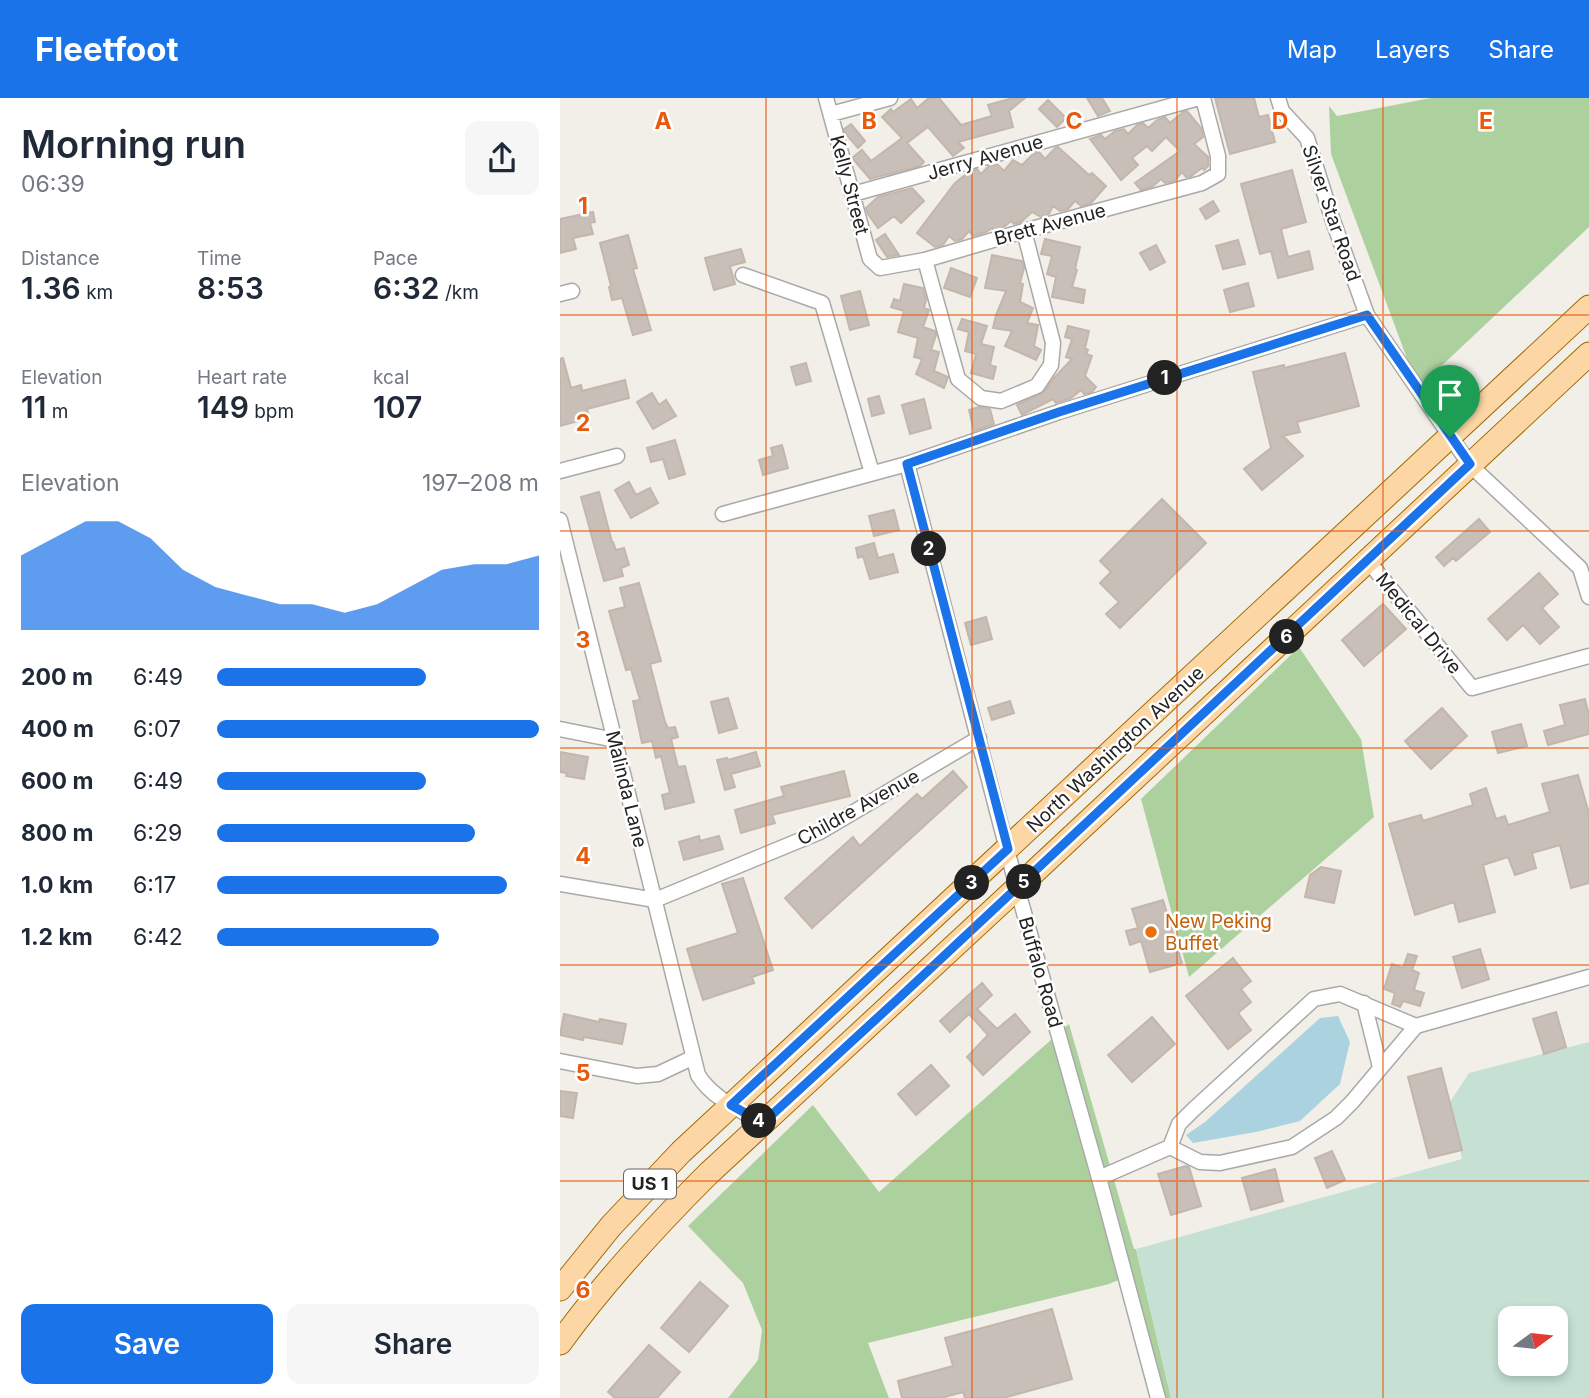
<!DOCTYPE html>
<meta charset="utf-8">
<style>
:root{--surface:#fff;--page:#f6f6f7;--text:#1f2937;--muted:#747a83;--accent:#1a73e8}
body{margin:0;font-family:Inter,sans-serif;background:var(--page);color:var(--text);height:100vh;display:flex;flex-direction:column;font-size:26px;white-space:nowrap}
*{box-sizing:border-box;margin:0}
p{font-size:23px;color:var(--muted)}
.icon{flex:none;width:38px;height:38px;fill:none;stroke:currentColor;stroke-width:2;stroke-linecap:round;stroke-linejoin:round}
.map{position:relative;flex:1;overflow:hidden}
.side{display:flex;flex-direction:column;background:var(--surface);width:560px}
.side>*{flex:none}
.needle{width:46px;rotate:75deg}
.controls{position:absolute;left:938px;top:1208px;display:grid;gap:14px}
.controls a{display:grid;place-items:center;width:70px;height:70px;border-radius:14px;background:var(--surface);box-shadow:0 4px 10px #0003;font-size:35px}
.pin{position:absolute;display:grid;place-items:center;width:60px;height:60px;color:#fff;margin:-72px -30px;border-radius:50% 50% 50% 0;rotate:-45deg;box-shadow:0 0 7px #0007}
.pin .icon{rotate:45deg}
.km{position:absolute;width:35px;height:35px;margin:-18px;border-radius:50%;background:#222;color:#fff;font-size:19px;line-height:35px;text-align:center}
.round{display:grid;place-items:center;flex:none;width:74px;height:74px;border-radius:14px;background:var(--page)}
.head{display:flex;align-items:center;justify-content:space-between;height:119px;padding:0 21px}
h1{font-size:38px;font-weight:600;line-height:52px}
.stats{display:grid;grid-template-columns:repeat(3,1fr);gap:10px;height:119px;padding:7px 21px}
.stats div{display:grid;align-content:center}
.stats b{font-size:30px;font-weight:600}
.stats small{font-size:19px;font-weight:400}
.stats p{font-size:19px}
.chart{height:196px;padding:14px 21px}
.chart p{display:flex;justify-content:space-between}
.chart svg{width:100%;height:126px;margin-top:7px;fill:var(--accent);opacity:.7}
.action{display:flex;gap:14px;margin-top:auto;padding:14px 21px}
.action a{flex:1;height:80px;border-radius:14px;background:var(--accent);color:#fff;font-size:28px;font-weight:600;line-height:80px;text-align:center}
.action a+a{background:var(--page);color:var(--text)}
ul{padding:0 21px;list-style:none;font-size:23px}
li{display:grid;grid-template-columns:112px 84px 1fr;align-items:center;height:52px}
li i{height:18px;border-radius:9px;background:var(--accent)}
header{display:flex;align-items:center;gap:42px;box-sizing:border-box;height:98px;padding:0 35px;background:var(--accent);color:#fff}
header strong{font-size:33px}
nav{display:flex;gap:38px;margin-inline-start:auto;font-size:24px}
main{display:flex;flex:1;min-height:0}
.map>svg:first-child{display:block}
</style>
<header>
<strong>Fleetfoot</strong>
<nav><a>Map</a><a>Layers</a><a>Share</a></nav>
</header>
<main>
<section class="side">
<div class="head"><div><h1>Morning run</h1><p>06:39</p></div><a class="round"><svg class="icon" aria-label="share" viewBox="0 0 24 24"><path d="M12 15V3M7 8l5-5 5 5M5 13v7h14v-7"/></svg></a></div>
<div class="stats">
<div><p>Distance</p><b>1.36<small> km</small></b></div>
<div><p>Time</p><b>8:53</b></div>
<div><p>Pace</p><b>6:32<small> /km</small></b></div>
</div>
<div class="stats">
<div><p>Elevation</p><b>11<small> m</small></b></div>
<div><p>Heart rate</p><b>149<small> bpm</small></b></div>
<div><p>kcal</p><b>107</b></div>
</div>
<div class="chart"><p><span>Elevation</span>197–208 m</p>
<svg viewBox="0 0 160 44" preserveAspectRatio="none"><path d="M0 44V18L10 12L20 6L30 6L40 12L50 23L60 29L70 32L80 35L90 35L100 38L110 35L120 29L130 23L140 21L150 21L160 18V44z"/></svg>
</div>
<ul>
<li><b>200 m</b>6:49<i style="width:65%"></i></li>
<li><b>400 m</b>6:07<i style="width:100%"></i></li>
<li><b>600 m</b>6:49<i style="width:65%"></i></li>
<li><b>800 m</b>6:29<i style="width:80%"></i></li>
<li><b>1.0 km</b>6:17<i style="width:90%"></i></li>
<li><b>1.2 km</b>6:42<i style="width:69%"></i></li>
</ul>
<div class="action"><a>Save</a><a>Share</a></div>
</section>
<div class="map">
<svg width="1029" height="1300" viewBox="0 0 1029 1300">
<rect width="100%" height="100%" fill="#f2efe9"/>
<path fill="#add19e" d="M871,0H1029V129L858,290L771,56L769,8L777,18Z
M739,549L801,641L814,719L629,879L581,701Z
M509,926L574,1151H576L611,1300H593L561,1181L549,1186L308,1245L329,1300H168L198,1262L202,1232L183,1185L128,1128L253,1007L319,1094Z"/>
<path fill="#c6e0d4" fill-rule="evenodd" d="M1029,944V1300H611L576,1151L902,1061L890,1004L909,975ZM950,1220H996V1265H950Z"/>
<path fill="#aad3df" d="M778,918L790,944L780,986L740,1023L696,1034L633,1045L626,1037L645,1024L760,920Z"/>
<path fill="#c7bfb8" stroke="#c4b6ab" stroke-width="2" d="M369,0H379L401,27L432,18L428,7L453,0H465L449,13L453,29L398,44L404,50L393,58L368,29L347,45L364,64L360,68L310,81L292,60L302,52L311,63L342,40L322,19L331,11L333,14L351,1L357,10Z
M527,0H542L550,13L538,18Z
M655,0H694L699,19L708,17L715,44L670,56Z
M488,2L506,20L497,29L479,11Z
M627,13L641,30L643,39L634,46L648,59V68L644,72L642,70L631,78L626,79L622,74L614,83L605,85L601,81L593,88L581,92L575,85L620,53L606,39L592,53L587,48L572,60L578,67L561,82L530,41L541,37L545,41L555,33L564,31L568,36L577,27L583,25L588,30L597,22L605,19L610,25L623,14Z
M291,26L305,43L298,50L285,35L284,31Z
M498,49L529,77L532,75L546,88L531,105L521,108L515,103L508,111L500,113L493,108L489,116L481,119L472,114L461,124L454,126L451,123L445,128L434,132L432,130L426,134L413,138L409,133L402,141L395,143L389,138L383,147L375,149L357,135L395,85L409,74L417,71L421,76L429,68L437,66L444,73L453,62L462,67L473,56L479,54L485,61L495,50Z
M732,72L746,124L721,131L728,159L749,153L753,171L718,180L711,153L700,156L681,86Z
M352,90L364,103L341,125L334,118L318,130L308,116L306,110L318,99Z
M653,103L659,113L646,121L640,111Z
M33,114L35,124L30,125L33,136L13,140L16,151L0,155V121Z
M325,136L339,157L327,159L316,142Z
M68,137L77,170L73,171L91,232L73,237L62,200L52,202L49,189L51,188L40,145Z
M485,141L520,149L515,171L517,172L512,189L525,192L523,205L492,199L496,179L487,176L492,158L481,156Z
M678,142L685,166L663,171L656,148Z
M596,147L605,164L590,172L580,155Z
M181,151L185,164L170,168L175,186L154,192L145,160Z
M432,157L462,163L464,170L460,185L463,186L460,204L473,210L467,225L478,227L474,248L481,252L476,262L445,248L452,233L433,230L436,217L446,193L425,190Z
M391,170L417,180L410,199L384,190Z
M688,185L694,208L670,214L664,192Z
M344,186L363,190L366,202L364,210L369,212L363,229L375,233L376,237L371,252L379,254L374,273L388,279L384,290L356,276L362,261L354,259L358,240L338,234L344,213L331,209L334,201L340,203Z
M300,193L309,227L290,232L281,198Z
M402,221L427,228L421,246L434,249L430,267L436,269L433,281L411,275L416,256L405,253L409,234L398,231Z
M508,228L529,233L525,250L528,252L526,256L532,258L525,278L536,289L532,294L524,296L521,292L511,300L496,305L493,301L462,317L457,307L484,294L494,280L512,261L506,259L512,241L505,239Z
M785,255L799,308L737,324L740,334L723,338L743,358L702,392L684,371L711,350L693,274L724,267V270Z
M3,260L11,290L21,287L22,293L65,282L69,300L27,311L29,320L0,328V261Z
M246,265L251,283L236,287L231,269Z
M92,295L99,307L106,302L116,318L93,331L77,304Z
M319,298L324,315L312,318L308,301Z
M364,301L371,330L350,336L342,307Z
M419,309L430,311L434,326L414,333L409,312Z
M115,342L125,376L109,381L103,361L91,364L87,350Z
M222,347L228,370L203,377L199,362L213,358L211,350Z
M69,384L76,397L90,390L98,405L71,420L55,392Z
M39,394L52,444H53L56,452L64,450L69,467L61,470L63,478L44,483L21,399Z
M602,401L646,445L560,530L546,516L559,504L540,485L551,474L540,463Z
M334,412L339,432L314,438L309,418Z
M919,421L930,434L896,463L893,460L884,468L876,459Z
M314,445L318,460L333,456L338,474L310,481L303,458L298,460L296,450Z
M979,475L998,496L982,510L999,529L980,546L963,527L947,542L928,521Z
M79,485L101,563L90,566L105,624L108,630L115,629L118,639L111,641L118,669L125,668L134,704L105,711L102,697L110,695L101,658L96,660L92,643L82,645L73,603L80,602L71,571L66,572L49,513L65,509L60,490Z
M823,506L846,531L804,568L782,542Z
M426,519L432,541L411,547L405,525Z
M168,600L177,630L159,635L151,604Z
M1025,601L1029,617V636L988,647L984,633L1005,627L1000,607Z
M450,603L454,615L432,622L428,610Z
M882,610L907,638L871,671L845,643Z
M961,626L967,648L938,655L932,634Z
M0,654L28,659L24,681L6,678L7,675L0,674Z
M196,654L200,668L171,676L175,689L165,692L157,662L167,660L168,662Z
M284,673L290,698L212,717L215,725L181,735L175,712L224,698L221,689Z
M393,673L407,689L252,830L225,800L293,739L300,748L357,696L362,701Z
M1018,677L1029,715V785L1011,790L1000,747L972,755L976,770L955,777L948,759L923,767L935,814L899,824L894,804L855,817L829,726L861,717L863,723L913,707L910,696L926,690L936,721L945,718L948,727L990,714L982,686Z
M139,738L140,743L159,738L163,751L124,762L119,744Z
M761,769L781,773L774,805L745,799L750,777Z
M183,780L213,872L192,879L194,885L143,902L127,851L178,835L162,786Z
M603,802L622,865L590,874L581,843L570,847L566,833L578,830L572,811Z
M920,851L929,881L902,890L893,859Z
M848,856L857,858L852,872L859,875L854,892L864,895L860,908L843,903L840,909L832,906L835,895L824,891L832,866L843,870Z
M673,860L691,883L681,891L691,904L678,915L691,932L668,951L626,898Z
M422,885L432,897L417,911L437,931L455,916L470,934L423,977L407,959L428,937L409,916L390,934L380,923Z
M996,914L1006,949L984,956L973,921Z
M4,916L39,924L40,921L66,926L62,946L24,939L23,942L0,937Z
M592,919L615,946L572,984L548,957Z
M371,967L389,988L356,1017L338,996Z
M881,970L902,1052L869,1060L848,979Z
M0,993L17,995L13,1020L0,1018Z
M772,1053L785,1082L767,1090L755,1060Z
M626,1068L629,1069L641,1108L611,1117L598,1076Z
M715,1071L723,1103L691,1112L682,1080Z
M140,1184L168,1208L129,1254L101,1230Z
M492,1211L512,1281L443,1300H405L403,1294L381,1300H342L338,1283L393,1268L385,1240Z
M89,1247L120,1274L97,1300H55L48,1294Z"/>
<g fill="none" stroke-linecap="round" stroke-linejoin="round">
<g stroke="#a9a9a9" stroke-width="17">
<path id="street" d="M266,0L310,161L320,170L365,162L464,133L642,85L658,76V58L643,0
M718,0L722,13L747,40L772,120L807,217L910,367L1020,470L1029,499
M271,16L330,0
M293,96L639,0
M365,162L398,281L421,300L441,303L477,288L491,267L493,245L464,133
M183,177L262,205L312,375
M0,196L12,193
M347,366L457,790L539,1080L598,1300
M0,373L57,358
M163,416L347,366L499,314L807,217
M0,422L138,977C152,1000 180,1012 203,1025
M808,463L912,590L1029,558
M0,631L55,642
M0,786L95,802L260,734L419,640
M804,905L820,969
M0,963L77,978L98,976L132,960
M610,1049L640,1064L660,1065L732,1049L776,1020L792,1004L856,928L1029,879
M539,1080L610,1049L619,1026L633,1012L754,901L780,896L856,928"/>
</g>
<g stroke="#a06b00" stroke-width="25">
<path id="primary" d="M0,1191L51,1128L121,1054L1029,209
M0,1245C44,1184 95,1129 148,1076L457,790L1029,256"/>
</g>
<use href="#street" stroke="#fff" stroke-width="14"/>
<use href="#primary" stroke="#fcd6a4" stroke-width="23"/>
</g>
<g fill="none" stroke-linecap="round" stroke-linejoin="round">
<g stroke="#fff" stroke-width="14">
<path id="route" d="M807,217L910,366L339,900L203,1025L171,1007L448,751L347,366L499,314Z"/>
</g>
<use href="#route" stroke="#1a73e8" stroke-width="9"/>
</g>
<path fill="none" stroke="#e8590c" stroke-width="2" stroke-opacity="0.55" d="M206,0V1300M412,0V1300M617,0V1300M823,0V1300M0,217H1029M0,433H1029M0,650H1029M0,867H1029M0,1083H1029"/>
<circle fill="#e8710a" stroke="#fff" stroke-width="2.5" cx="591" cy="834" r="7"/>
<g text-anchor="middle" stroke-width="5" stroke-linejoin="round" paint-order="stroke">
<rect fill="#fff" stroke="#646464" stroke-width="2" x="64" y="1071.5" width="52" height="29" rx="5"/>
<g font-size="18" font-weight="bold" fill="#222">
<text x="90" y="1092">US 1</text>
</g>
<g font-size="19" fill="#222" stroke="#fff">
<text transform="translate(425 59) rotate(-16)" y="7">Jerry Avenue</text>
<text transform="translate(290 87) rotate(75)" y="7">Kelly Street</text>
<text transform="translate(772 115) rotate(71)" y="7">Silver Star Road</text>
<text transform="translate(490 126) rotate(-15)" y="7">Brett Avenue</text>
<text transform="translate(859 525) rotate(51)" y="7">Medical Drive</text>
<text transform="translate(555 651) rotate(-43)" y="7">North Washington Avenue</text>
<text transform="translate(67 691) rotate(76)" y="7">Malinda Lane</text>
<text transform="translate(298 709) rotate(-29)" y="7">Childre Avenue</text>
<text transform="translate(481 874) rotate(74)" y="7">Buffalo Road</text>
</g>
<g font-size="19" fill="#c56008" stroke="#fff" text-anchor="start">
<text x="605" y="830">New Peking<tspan x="605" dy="22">Buffet</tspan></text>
</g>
</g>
<g font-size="23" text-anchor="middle" font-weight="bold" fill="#e8590c" stroke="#fff" stroke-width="5" stroke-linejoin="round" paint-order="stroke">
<text x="103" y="31">A</text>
<text x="309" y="31">B</text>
<text x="514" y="31">C</text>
<text x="720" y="31">D</text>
<text x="926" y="31">E</text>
<text x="23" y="116">1</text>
<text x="23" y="333">2</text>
<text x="23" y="550">3</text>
<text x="23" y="766">4</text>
<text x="23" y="983">5</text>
<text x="23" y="1200">6</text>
</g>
</svg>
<div class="controls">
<a><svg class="needle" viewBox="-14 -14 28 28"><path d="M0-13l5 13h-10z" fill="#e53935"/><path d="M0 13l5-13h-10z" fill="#747a83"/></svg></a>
</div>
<div class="pin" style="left:890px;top:339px;background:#1e9e55"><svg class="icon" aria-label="arrive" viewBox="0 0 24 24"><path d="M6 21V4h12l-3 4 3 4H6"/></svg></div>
<b class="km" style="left:605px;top:280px">1</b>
<b class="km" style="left:369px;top:451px">2</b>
<b class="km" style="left:412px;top:785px">3</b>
<b class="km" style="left:199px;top:1023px">4</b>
<b class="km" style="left:464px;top:784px">5</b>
<b class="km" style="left:727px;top:539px">6</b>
</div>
</main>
